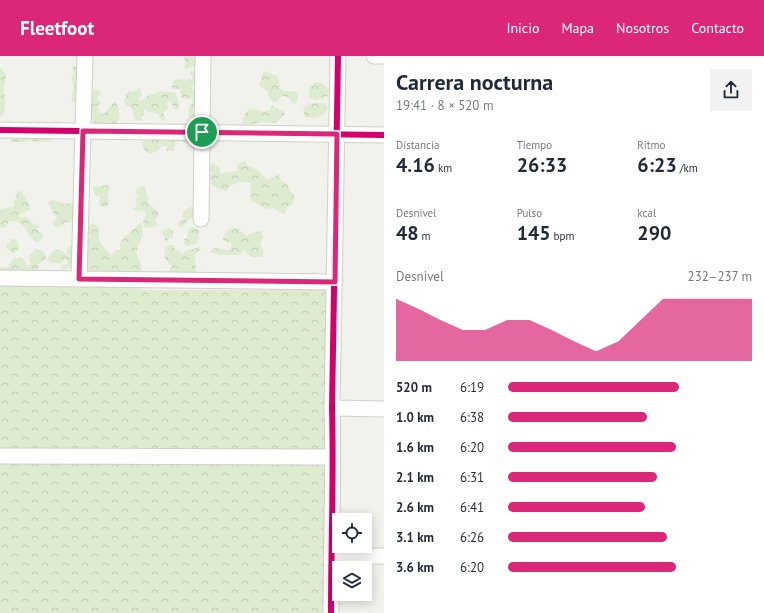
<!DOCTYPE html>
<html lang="es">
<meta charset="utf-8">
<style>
:root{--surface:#fff;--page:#f2f2f3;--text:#1f2937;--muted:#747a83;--accent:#db2777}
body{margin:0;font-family:"PT Sans",sans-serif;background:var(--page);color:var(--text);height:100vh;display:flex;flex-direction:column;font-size:15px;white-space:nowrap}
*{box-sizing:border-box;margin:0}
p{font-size:13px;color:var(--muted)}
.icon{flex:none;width:22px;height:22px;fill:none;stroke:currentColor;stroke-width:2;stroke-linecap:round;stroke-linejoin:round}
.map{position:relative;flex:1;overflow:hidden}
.panel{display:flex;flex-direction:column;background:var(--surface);width:380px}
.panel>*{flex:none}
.controls{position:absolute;left:332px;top:457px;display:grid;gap:8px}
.controls a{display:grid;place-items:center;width:40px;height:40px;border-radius:0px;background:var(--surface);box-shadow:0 2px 10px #0003;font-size:20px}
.pin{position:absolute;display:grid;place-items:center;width:34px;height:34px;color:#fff;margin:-17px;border:2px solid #fff;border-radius:50%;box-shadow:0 1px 4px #0007}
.round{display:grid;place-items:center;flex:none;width:42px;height:42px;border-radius:0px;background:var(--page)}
.head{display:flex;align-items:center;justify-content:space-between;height:68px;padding:0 12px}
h1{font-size:22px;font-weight:800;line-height:30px}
.figures{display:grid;grid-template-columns:repeat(3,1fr);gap:6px;height:68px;padding:4px 12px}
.figures div{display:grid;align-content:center}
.figures b{font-size:20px;font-weight:800}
.figures small{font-size:11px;font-weight:400}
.figures p{font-size:11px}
.chart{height:112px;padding:8px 12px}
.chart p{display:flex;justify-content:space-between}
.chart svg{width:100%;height:72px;margin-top:4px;fill:var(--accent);opacity:.7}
ul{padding:0 12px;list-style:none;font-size:13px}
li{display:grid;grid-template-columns:64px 48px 1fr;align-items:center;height:30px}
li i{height:10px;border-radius:5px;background:var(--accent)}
header{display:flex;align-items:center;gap:24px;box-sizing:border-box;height:56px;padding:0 20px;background:var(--accent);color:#fff}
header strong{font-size:19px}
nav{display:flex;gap:22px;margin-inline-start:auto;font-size:14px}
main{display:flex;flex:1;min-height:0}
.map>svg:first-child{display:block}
</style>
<header>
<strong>Fleetfoot</strong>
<nav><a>Inicio</a><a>Mapa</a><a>Nosotros</a><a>Contacto</a></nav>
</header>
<main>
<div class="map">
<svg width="384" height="557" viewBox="0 0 384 557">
<defs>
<pattern id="forest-crowns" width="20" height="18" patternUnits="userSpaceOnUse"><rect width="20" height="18" fill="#ddebd0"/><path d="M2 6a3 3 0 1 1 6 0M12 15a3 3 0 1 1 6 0" fill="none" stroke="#bfcbb3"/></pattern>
</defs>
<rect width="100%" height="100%" fill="#f2f2ed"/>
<path fill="url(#forest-crowns)" d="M184,0H200L197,10L185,13V4Z
M74,9L78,13L76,16C79,22 78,38 77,45L76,47L72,46L71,45L74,30L71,22L74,17L72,10Z
M0,11L6,18C6,22 5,26 4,31C4,39 8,56 0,61Z
M193,15L198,18L196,27L191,32L195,35L200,34V61L194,63L189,61C188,55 188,51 192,47V43L182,42L180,33H172L173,24L179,23L186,25L189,23L193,24L190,16Z
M264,15L278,20L280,32L283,35H292L298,36V44L294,48L288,41L282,40L275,47L269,43L268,36L259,29Z
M316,26L323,28L329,34L328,40L315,44L309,42C308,34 309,30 316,26Z
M140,32L142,40L139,41V45L145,44L148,39C152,39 154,37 158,36C164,35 169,36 176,37C176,43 180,47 178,53H174L171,45H167L168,51L167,54L163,56L166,65L161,64L158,58L148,56L145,52L141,65L135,64L131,51L127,50L124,45L128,35L132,36Z
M98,34L101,38L97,42L101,48L97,50L100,57L103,58L105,57L115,45C119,52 120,56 119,64L114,69L99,70C97,68 93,66 92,64C87,56 92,43 93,35Z
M314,47H325L328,51C323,61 317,63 305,61L303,54L307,49Z
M272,49L285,57C277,71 270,66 257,67C250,68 247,69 241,67L246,56L252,52L264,56L269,54Z
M42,80L44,82L52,80L51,86L30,85L23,86H11L10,82C21,81 31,82 42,80Z
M160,81H193L194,84C185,90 185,85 176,85L173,95H167L166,90H162C157,99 144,100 142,88L144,84L149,83L157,84Z
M245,105L248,110L256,113L267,123L273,122L279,118L281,124L288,129L289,133L295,141L292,149L287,151L285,158L279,156L273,152L266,153L250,144L251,127C242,124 232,127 226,135L218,133L211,128L210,122L212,117L209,114L211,109L214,107L220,112V117L237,115V108Z
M94,129L99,131L106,129L109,131L108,140L109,147L107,150L103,151L99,148L100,140L95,138L93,133Z
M145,130L148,144L147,147C152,149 159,155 159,160L156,163V166L158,169L151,172L144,171L143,166L146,158L143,154L135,155L133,153L137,150L135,142L139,140L136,137L137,133Z
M18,134C25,138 29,146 30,154L18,159L21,162L25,161L30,163L32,167L37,169L39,172L36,173L44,179L41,184L37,187C24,178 29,165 9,165L5,172L0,171V153L13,151Z
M53,144L61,146L63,148L72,147L75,151L76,167C70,166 66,164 62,170L55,171L52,167L57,162C53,157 50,152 48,146Z
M190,151H193L195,154L194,161L187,165L183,171L180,172L178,166L183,163V156Z
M141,166L143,178L137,193V201L140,204L142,213C127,226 100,218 82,215L87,207L84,200L83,189L91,181L85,173L93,167L99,172C96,184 103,192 112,199L117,194H120V188L124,181L127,179Z
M192,171L199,173L198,184L195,189L192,188L187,190L184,188V183L187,182L188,174Z
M170,172L173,175V180L165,186V182L161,176L165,173Z
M232,172H238L246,180L255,176L262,175L263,181L260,188L264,195L262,201H251L244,194L240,199H220L211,196L214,192L230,194L232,188L223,184L224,178Z
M73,176L72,215L71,212L69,211L65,214L61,213L62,209L68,208L67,204L64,203L62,207H51L48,204L49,199L56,193L62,195L70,201L69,198L67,197V193L72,188V179Z
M11,183H15L19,190L18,194L13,197L6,192L7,187H10Z
M169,189H174V192L183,198L186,194C192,194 195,192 200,191L201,194L195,198C194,206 198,209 195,220L167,218L172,210L165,203L164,192Z
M35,193L44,196L46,203L38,208V215L33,217L0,219V212L8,211L13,203L21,201L28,210L31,208L29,200Z
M64,223L110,224L144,234H325L331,501L325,557H0V226L24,230Z"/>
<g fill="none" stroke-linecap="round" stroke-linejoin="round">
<g stroke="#d0cfcb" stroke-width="17">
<path id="minor" d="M374,0H384
M0,74L384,79
M201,163L203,0
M0,222L335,226
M79,223L85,0
M332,352L384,353
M0,400L333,401
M331,501L384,500
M331,557C331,489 334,420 332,352L338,0"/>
</g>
<use href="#minor" stroke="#fdfdfc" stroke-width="15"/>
<g stroke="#fff" stroke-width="8">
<path id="cycleway" d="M0,74L384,79
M331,557C331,489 334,420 332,352L338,0"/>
</g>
<use href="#cycleway" stroke="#d6006c" stroke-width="6"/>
</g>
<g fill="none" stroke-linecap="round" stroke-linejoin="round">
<g stroke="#fff" stroke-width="8">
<path id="route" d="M83,75L337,78L335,226L79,223Z"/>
</g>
<use href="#route" stroke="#db2777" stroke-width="5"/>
</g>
</svg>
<div class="controls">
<a><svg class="icon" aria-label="locate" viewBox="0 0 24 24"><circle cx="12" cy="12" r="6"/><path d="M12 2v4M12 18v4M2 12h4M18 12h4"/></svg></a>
<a><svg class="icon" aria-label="layers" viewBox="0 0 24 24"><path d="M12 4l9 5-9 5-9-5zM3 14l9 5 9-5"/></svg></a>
</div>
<div class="pin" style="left:202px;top:76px;background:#1e9e55"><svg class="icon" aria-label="arrive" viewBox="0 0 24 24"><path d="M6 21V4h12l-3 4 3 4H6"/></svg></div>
</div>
<section class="panel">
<div class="head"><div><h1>Carrera nocturna</h1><p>19:41 · 8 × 520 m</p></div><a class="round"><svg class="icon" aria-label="share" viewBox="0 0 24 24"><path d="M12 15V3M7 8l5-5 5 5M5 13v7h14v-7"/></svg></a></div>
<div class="figures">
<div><p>Distancia</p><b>4.16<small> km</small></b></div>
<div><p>Tiempo</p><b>26:33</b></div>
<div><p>Ritmo</p><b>6:23<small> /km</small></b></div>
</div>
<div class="figures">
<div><p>Desnivel</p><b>48<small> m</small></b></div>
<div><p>Pulso</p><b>145<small> bpm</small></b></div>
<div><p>kcal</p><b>290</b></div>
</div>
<div class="chart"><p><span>Desnivel</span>232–237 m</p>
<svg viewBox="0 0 160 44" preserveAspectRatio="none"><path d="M0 44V6L10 12L20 19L30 25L40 25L50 19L60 19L70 25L80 32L90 38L100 32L110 19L120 6L130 6L140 6L150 6L160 6V44z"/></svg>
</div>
<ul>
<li><b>520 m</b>6:19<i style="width:70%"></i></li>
<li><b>1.0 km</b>6:38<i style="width:57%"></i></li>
<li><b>1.6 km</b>6:20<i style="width:69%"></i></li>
<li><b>2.1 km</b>6:31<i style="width:61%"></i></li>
<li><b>2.6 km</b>6:41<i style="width:56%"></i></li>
<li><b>3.1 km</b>6:26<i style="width:65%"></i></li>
<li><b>3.6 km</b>6:20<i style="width:69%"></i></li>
</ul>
</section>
</main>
